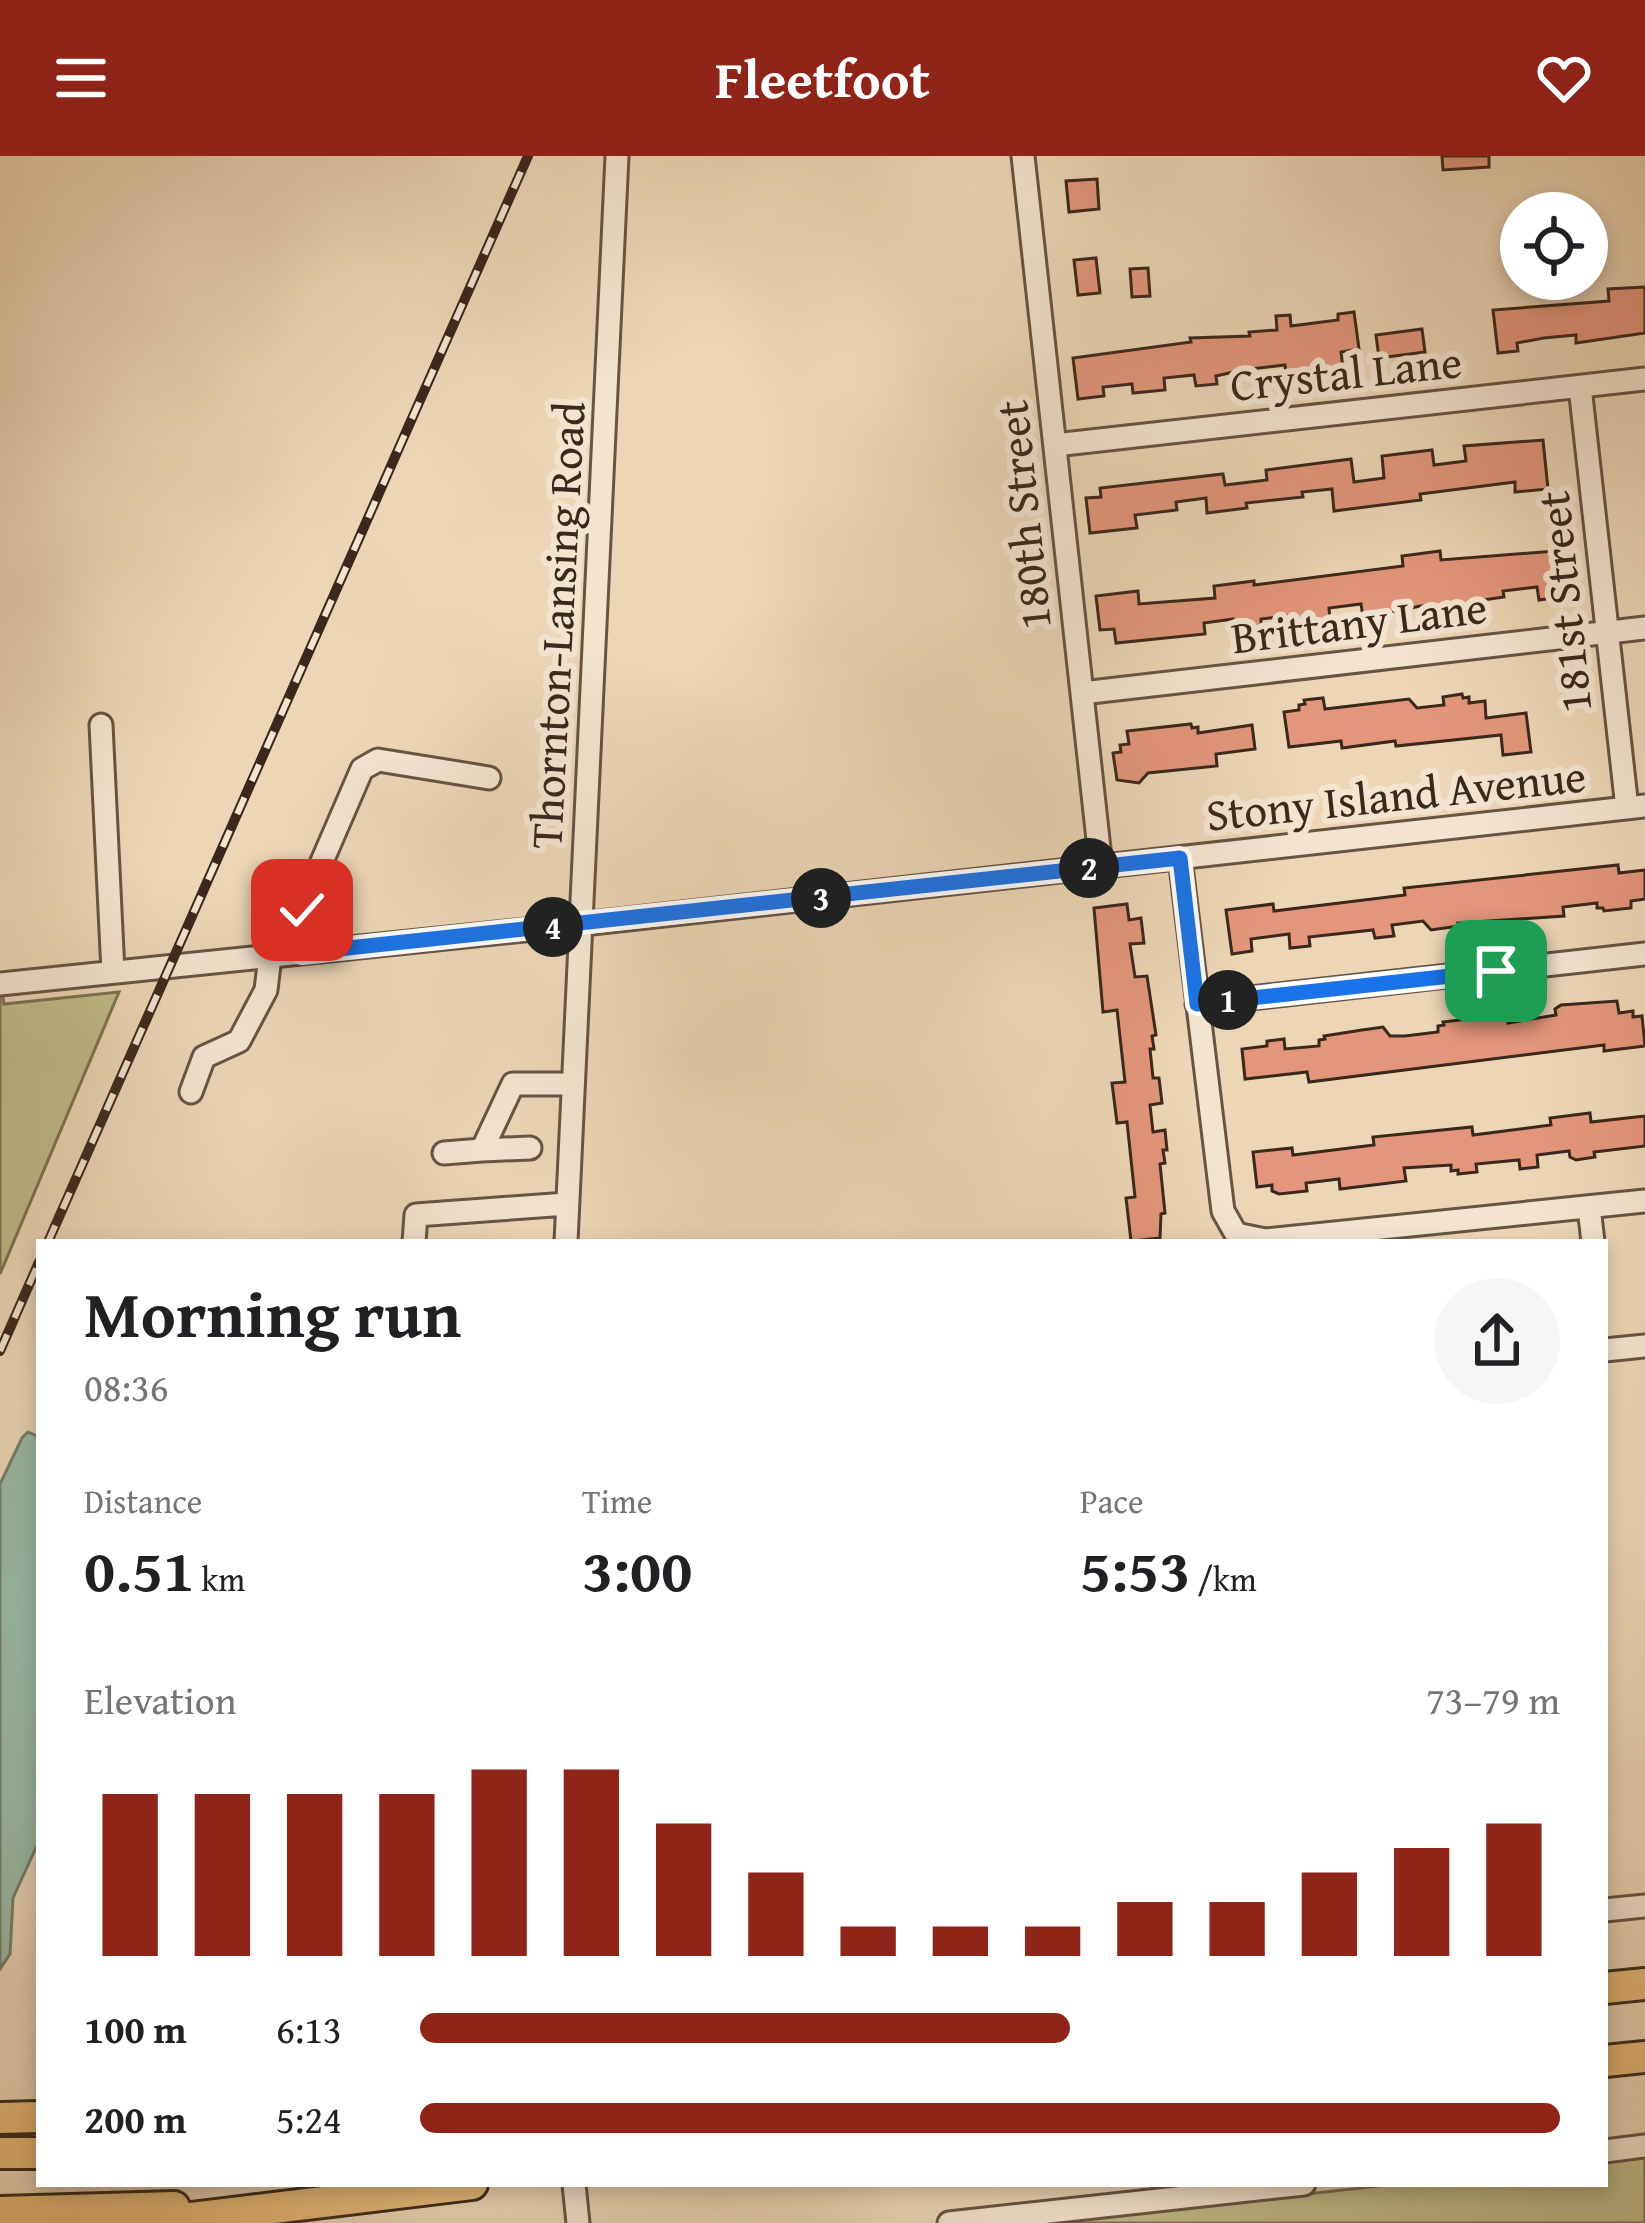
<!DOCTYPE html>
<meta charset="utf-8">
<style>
:root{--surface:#fff;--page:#f6f6f6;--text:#202124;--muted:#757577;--accent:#8f2418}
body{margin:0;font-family:"Gentium Book Plus",serif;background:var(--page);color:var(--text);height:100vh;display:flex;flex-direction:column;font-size:45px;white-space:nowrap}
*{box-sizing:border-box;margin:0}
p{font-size:39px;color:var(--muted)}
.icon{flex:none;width:66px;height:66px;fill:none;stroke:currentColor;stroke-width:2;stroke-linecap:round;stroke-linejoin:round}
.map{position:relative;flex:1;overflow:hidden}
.sheet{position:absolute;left:36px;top:1083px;width:1572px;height:948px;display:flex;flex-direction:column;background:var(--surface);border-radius:0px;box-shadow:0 6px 18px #0003}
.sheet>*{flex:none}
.controls{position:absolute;left:1500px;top:36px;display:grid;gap:24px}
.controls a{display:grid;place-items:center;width:108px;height:108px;border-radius:50%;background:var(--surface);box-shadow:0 6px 18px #0003;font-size:60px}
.pin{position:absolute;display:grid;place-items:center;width:102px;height:102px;color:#fff;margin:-51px;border-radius:24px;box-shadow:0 6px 18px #0006}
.km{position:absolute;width:60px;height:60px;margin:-30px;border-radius:50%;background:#222;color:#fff;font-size:33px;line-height:60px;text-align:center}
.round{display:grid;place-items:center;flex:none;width:126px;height:126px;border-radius:63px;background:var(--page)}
.head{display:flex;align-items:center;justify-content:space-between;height:204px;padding:0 48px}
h1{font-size:66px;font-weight:800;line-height:90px}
.figures{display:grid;grid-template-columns:repeat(3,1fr);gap:18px;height:204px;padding:12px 48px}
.figures div{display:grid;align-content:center}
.figures b{font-size:60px;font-weight:800}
.figures small{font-size:33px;font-weight:400}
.figures p{font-size:33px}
.chart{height:336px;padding:24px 48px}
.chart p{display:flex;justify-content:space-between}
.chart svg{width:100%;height:216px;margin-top:12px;stroke:var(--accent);stroke-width:6}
ul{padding:0 48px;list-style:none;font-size:39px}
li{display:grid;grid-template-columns:192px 144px 1fr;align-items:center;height:90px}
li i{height:30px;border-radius:15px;background:var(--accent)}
header{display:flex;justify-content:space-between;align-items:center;height:156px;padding:0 48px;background:var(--accent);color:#fff;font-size:54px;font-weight:800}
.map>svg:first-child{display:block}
</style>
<header><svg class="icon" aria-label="menu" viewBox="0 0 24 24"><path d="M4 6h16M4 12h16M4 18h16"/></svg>Fleetfoot<svg class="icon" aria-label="heart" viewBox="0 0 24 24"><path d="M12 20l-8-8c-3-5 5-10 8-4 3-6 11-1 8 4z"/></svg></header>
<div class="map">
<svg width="1645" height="2067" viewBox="0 0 1645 2067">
<rect width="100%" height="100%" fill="#ecd6b6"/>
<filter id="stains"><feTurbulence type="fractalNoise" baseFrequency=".00167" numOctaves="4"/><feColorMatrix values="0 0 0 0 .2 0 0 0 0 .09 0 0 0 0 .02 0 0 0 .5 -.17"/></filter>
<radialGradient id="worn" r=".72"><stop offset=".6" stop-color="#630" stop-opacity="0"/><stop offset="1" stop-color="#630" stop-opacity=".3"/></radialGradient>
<path fill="#bfbc89" stroke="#7d7253" stroke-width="3" d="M0,821L4,848L119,836L0,1118Z
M1645,2001V2067H1042L1397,2028H1605V2005Z"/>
<path fill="#9abaa9" stroke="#748071" stroke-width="3" d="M28,1276L39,1281V1685L13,1742L10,1798L0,1813V1328L22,1282Z"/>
<path fill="#e3967b" stroke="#3b281d" stroke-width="3" d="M1442,0H1489V11L1443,14Z
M1097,23L1099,53L1069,56L1066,25Z
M1096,102L1100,137L1078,139L1074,104Z
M1148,112L1150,140L1132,141L1130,113Z
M1645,131V177L1576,187V179L1544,182L1517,187L1518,195L1498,197L1493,154L1609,145L1608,133Z
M1354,156L1359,193L1341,196L1343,213L1286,219L1285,209L1242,214L1216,220L1217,228L1196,230L1194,219L1164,222L1165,234L1133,237L1132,228L1103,231L1104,240L1078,243L1073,202L1191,186L1190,182L1250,180L1249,176L1277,174L1276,160L1290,159L1291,170L1338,164V158Z
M1422,173L1425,196L1379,202L1376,179Z
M1543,284L1548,333L1515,336V326L1420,338L1421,344L1334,355L1332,333L1302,336L1303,341L1246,347L1247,352L1207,357L1206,342L1176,346L1177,354L1135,359L1137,372L1090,377L1086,342L1101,341L1100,332L1223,318L1225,329L1267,324L1266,314L1351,303L1354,326L1384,322L1382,300L1432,294L1434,309L1466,305L1464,290Z
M1440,395L1441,404L1555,395L1560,441L1539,444L1537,431L1503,435L1504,441L1476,445L1477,449L1426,454V449L1363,461L1361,448L1329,452L1330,464L1302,468V464L1296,465L1295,459L1261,463V470L1240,472L1239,468L1233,469V463L1204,467L1205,478L1116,487L1114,473L1100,474L1096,440L1138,435L1139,448L1215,442L1214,430L1254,425V429L1403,410L1402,400Z
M1462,538L1463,542L1469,541V547L1485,545L1486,562L1526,557L1531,596L1503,599L1501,579L1396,590L1395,585L1342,592L1341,585L1289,591L1284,556L1299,554V549L1305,548L1304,544L1323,542L1325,553L1409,543L1417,552L1444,549L1443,541Z
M1191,568L1192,572L1198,571V577L1252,569L1255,593L1216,598L1217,610L1148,617L1139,627L1117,624L1113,597L1121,596L1120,589L1129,588L1127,575Z
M1618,709L1619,717L1645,714V743L1631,745V752L1604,755L1603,752H1597V747L1563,751L1564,760L1458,767L1459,770L1431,774L1423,765L1392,769L1394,780L1375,782L1373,774L1336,778L1309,781L1310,790L1290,792L1289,778L1251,783L1252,795L1232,798L1226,754L1273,748L1274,755L1405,739L1404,732Z
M1127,748L1129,764L1141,762L1144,787L1130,788L1135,821L1147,820L1156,879L1152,880L1154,893H1150L1153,922H1159L1162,947L1150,949L1153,976L1165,974L1167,994H1163L1165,1007L1160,1008L1165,1057L1161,1058L1160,1082L1131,1085L1126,1042L1135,1041L1127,966L1117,967L1112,927L1125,926L1117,854L1103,856L1094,752Z
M1617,845L1619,857L1633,855V861L1642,860L1645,890L1604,895V889L1309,926L1307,916L1245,923L1242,893L1267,890V885L1284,883L1285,893L1319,890V884L1325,883L1324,880L1362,874L1383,871L1390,880H1405L1438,876V870L1444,869L1443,866L1501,859V862L1507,861L1508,867L1556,859L1555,853L1561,849Z
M1590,957L1591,966L1645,960V990L1594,996L1595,1001L1576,1004L1570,1001L1569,995L1537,999L1538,1011L1520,1013L1519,1004L1476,1008L1477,1016L1458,1018V1014L1451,1015V1009L1404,1012L1406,1025L1340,1033L1339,1023L1306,1027L1307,1035L1279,1038L1272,1035V1029L1257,1031L1253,996L1292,992L1293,999L1374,989L1373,981L1472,971L1473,979L1551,969L1550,962Z"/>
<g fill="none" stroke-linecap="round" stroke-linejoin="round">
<g stroke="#675443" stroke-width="27">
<path id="minor" d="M1023,0L1101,711
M1580,231L1627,652
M1055,289L1645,223
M1082,537L1645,472
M101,569L113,816
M1180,702L1223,1055L1236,1078L1265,1084L1645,1045
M302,797L301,754L362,613L378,604L489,622
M0,828L583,768L1645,650
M1197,848L1645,798
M191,936L204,901L239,885L266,834L270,800
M482,994L530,992
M444,997L482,994L513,928H573
M1589,1051L1593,1086
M414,1086L416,1059L567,1048
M566,1086L617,0
M1605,1194L1645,1190
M1605,1754L1645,1750
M1605,1995L1645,1990
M574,2028L578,2067
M949,2067L1304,2028"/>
</g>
<g stroke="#3b281d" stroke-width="36">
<path id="highway" d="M1605,1832L1645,1828
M1605,1905L1645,1901
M0,1962L39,1961
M0,1997H39
M0,2056L174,2051
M150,2067L472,2028"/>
</g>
<use href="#minor" stroke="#f3e4d0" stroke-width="21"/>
<use href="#highway" stroke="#e6bb7b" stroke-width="30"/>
<g stroke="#3b281d" stroke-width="10">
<path id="rail" d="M48,1086L528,0
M0,1195L39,1106"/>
</g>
<use href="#rail" stroke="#f3e4d0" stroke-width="6" stroke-dasharray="18" stroke-linecap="butt"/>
</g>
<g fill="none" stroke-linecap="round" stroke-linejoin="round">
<g stroke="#fff" stroke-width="24">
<path id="route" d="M302,754V797L1180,702L1197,848L1496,815"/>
</g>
<use href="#route" stroke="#1a73e8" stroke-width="15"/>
</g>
<g text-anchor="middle" stroke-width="12" stroke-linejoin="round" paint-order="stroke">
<g font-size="45" fill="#3b281d" stroke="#f3e4d0">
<text transform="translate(1346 217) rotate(-6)" y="16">Crystal Lane</text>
<text transform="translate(1023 359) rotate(-96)" y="16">180th Street</text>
<text transform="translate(1564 446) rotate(-96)" y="16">181st Street</text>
<text transform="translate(1359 466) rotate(-7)" y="16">Brittany Lane</text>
<text transform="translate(557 469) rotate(-87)" y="16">Thornton-Lansing Road</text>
<text transform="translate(1396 639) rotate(-6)" y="16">Stony Island Avenue</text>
</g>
</g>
<rect width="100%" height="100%" filter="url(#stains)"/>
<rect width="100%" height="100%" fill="url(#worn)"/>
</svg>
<div class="controls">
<a><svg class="icon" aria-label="locate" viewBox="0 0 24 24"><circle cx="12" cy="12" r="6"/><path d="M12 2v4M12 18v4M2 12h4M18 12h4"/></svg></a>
</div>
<div class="pin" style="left:1496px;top:815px;background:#1e9e55"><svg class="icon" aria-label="arrive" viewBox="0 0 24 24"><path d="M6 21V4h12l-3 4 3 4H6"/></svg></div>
<div class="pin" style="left:302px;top:754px;background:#d93025"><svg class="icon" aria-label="check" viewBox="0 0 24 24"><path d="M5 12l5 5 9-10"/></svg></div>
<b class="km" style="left:1228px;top:844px">1</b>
<b class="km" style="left:1089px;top:712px">2</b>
<b class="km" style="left:821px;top:742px">3</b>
<b class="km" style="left:553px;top:771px">4</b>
<section class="sheet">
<div class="head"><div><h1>Morning run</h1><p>08:36</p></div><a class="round"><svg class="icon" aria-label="share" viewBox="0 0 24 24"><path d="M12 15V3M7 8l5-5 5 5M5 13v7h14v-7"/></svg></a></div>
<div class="figures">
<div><p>Distance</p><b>0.51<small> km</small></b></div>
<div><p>Time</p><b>3:00</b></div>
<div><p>Pace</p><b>5:53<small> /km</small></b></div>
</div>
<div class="chart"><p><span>Elevation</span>73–79 m</p>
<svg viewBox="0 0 160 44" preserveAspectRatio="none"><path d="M5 44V11M15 44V11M25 44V11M35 44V11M45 44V6M55 44V6M65 44V17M75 44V27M85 44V38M95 44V38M105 44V38M115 44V33M125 44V33M135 44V27M145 44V22M155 44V17"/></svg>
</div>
<ul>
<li><b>100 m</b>6:13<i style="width:57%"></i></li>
<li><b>200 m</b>5:24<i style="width:100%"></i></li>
</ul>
</section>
</div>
